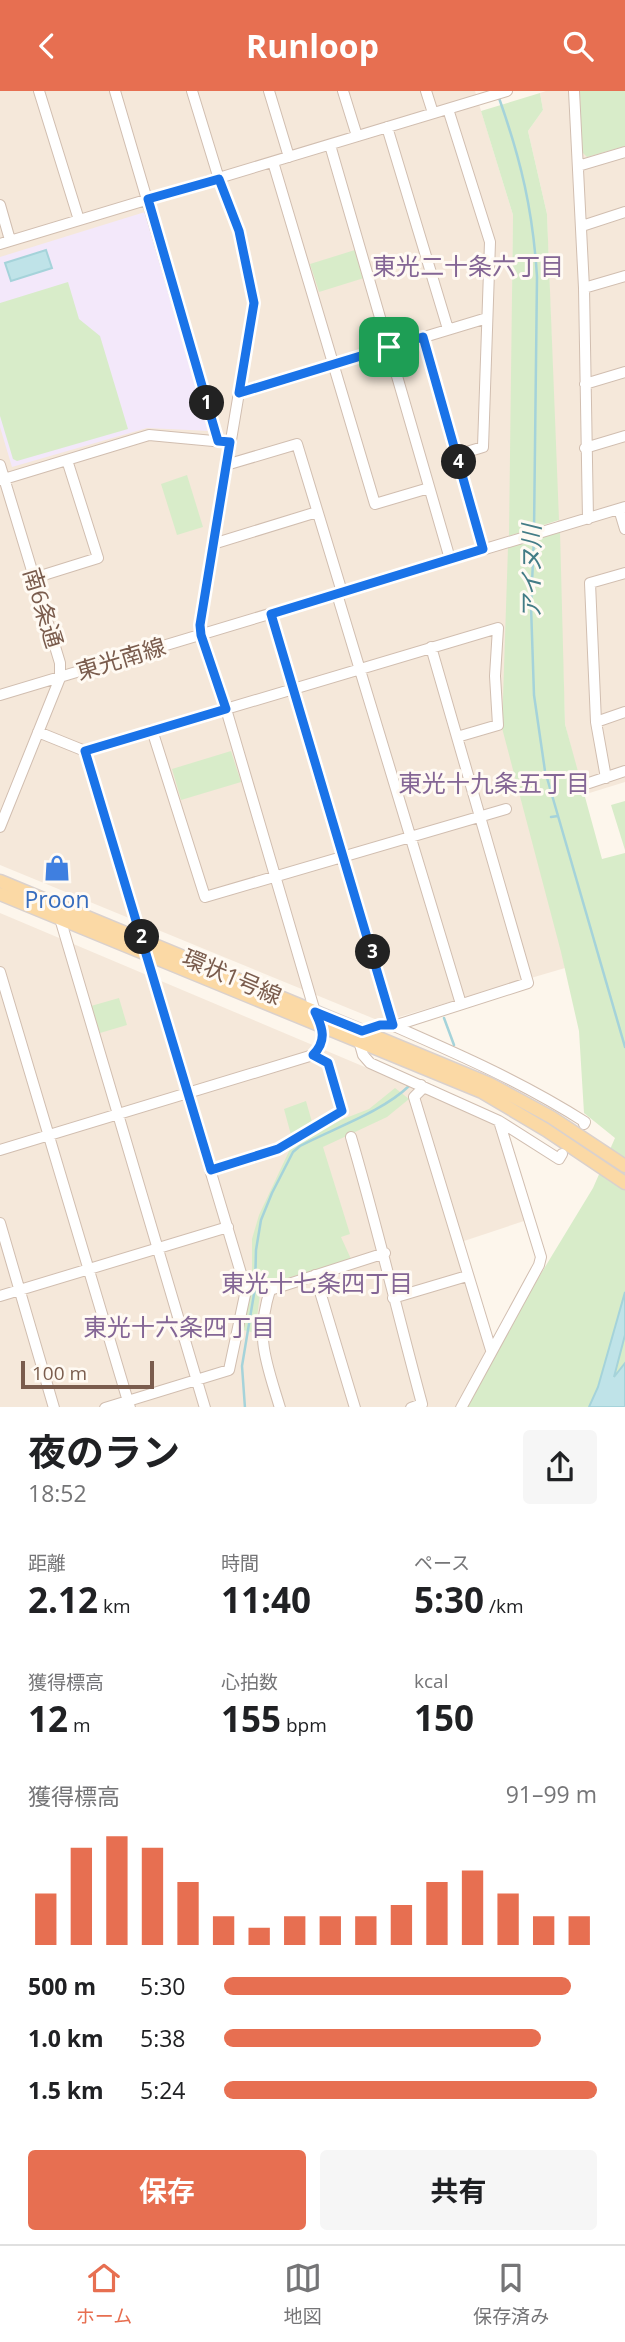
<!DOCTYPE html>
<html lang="ja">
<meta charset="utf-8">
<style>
:root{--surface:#fff;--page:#f6f6f6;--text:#202124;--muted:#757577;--line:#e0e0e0;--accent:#e76f51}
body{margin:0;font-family:"Open Sans","Noto Sans JP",sans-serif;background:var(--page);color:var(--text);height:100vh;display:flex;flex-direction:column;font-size:26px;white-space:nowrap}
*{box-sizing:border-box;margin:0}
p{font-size:23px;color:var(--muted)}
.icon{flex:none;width:38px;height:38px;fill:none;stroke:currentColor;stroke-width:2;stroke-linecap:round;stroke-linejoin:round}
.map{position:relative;height:1316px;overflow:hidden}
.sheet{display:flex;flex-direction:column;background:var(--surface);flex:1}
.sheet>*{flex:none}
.scale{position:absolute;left:21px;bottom:18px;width:133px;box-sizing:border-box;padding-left:7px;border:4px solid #7a5c4d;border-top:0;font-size:19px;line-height:24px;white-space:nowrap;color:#7a5c4d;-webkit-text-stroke:5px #fffaf3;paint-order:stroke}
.pin{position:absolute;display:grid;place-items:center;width:60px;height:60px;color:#fff;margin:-30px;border-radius:14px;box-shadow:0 4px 10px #0006}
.km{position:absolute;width:35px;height:35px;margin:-18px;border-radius:50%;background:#222;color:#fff;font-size:19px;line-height:35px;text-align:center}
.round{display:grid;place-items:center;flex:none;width:74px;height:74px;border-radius:7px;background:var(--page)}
.summary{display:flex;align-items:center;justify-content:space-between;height:119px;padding:0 28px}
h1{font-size:38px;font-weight:700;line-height:52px}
.metrics{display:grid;grid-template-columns:repeat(3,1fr);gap:10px;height:119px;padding:7px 28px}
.metrics div{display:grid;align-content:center}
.metrics b{font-size:35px;font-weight:700}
.metrics small{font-size:19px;font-weight:400}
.metrics p{font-size:19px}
.chart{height:196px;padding:14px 28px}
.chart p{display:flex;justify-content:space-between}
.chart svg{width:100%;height:126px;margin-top:7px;stroke:var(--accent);stroke-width:6}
.cta{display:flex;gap:14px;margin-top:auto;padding:14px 28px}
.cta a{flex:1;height:80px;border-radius:7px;background:var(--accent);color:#fff;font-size:28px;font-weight:700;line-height:80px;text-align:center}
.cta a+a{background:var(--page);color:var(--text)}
ul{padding:0 28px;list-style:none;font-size:23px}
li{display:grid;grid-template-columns:112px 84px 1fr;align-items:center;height:52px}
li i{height:18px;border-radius:9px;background:var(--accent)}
header{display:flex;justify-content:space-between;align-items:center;height:91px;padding:0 28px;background:var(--accent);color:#fff;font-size:32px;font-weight:700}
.tabs{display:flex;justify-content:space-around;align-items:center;height:98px;border-top:2px solid var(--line);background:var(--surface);font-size:19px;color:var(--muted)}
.tabs a{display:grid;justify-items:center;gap:4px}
.tabs .selected{color:var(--accent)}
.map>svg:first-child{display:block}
</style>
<header><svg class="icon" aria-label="back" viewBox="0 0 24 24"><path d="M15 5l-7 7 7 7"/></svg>Runloop<svg class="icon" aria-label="search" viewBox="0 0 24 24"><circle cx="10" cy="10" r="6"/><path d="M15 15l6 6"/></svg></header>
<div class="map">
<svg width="625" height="1317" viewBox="0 0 625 1317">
<rect width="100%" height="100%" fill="#fdf6ec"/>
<path fill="#f5e8da" d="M0,0H475L513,124L511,421L508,456L565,877L382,931L0,774Z
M546,0H625V691L583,704L565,633L547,123L528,40L543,19L540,2Z
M0,822L495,1031L524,1130L455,1153L487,1260L457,1316H0Z"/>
<path fill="#f3e8fa" d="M145,121L210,340L147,337L12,376L0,336V166Z"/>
<path fill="#d8ecc9" d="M580,0H625V55L587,66L582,61Z
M540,2L543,19L528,40L547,123L559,429L509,445L513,124L481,20Z
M355,159L364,187L319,201L310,173Z
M68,191L79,228L100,245L128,338L17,370L13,368L0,325V212Z
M187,384L203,436L177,444L161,393Z
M560,440L565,633L602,768L625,762V1272L614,1288L598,1296L589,1316L464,1317L494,1260L593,1097L615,1047L584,1022L579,940L561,861L502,637L508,456Z
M231,660L241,691L181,709L172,678Z
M625,710V759L611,714Z
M119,907L127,934L100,942L91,915Z
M395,997L409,1008L387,1026L323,1056L350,1143L341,1146L351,1168L261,1195L255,1242L243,1239L252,1187V1148L259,1124L291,1056L333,1032L369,1018Z
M306,1010L312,1031L291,1044L284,1018Z"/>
<path fill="#bfe3e8" stroke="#a5d3da" stroke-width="2" d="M46,159L52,177L11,190L5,172Z
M625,1201V1244L614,1286L625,1272V1316H589L598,1296Z"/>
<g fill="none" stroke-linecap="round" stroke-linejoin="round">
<path stroke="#a5d3da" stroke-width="2.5" d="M499,7C521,69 533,120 537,186L534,440
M534,446L531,515L534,604L545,680L625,956
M551,726L558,725
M444,927L454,954
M245,1317L242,1275L255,1197L256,1159L261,1129L272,1102L293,1061L300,1055C334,1037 382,1021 409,995"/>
<g stroke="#d1beb0" stroke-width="12">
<path id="minor" d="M39,0L79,129
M115,0L218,350
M269,0L289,66
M343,0L357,45
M426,0L433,22
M574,0L584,197L588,428
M448,18L490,151L483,356L457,364
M387,36L448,238
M330,54L450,468
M273,71L375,413L429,397
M578,75L625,61
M0,114L10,149
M582,135L625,121
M0,153L507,0
M584,197L625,185
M423,246L483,458
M585,293L625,281
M239,302L487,227
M585,357L625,345
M0,374L60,572V587L0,736
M226,374L297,353L342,501
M1,389L149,344L224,351
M619,418L625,438
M213,453L317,421
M34,487L98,467L67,369
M337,503L461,913
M271,523L393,935
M0,604L625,416
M596,631L625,621
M152,639L205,806L506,718
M38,641L85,660L498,537L495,585L498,634L457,646
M85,660L246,1199L229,1279L105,1317
M606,687L596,631L590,492L625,482
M589,692L625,680
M59,824L205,1317
M0,881L130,1317
M394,935C460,964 524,992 585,1031L584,1033
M362,940L380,934L400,933L528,892L431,556
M359,950L363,964L370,972L499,1030L559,1068L562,1063
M421,994L422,998L414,1006L491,1259
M351,1046C377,1135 398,1224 422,1313L411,1317
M0,1059L313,964C327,950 323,937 315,921L226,618L201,544L200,534L254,212L239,140L219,88L192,0
M211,1079L278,1058L342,1021L328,972L313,964
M0,1132L54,1317
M315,1184L355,1317
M0,1205L228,1136
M393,1207L467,1185
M280,1317C266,1270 255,1248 270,1199L385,1162
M461,1317L539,1174L541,1166L499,1030"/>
</g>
<g stroke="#dad1cd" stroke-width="15">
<path id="major" d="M0,790L490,993L551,1026L625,1075
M0,803L482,1001L546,1039L625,1092"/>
</g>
<use href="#minor" stroke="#fff" stroke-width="10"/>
<use href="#major" stroke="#fbd9a5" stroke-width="12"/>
</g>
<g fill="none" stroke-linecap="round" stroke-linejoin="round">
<g stroke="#fff" stroke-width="14">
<path id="route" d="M219,88L239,140L254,212L239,302L423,246L483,458L271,523L393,934H380L362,940L315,921C323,937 327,950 313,964L328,972L342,1020L278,1058L211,1079L85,660L226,618L201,544L200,534L230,351L218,350L148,108Z"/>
</g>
<use href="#route" stroke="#1a73e8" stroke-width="9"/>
</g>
<defs>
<g id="shop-bare" transform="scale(2.1)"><path d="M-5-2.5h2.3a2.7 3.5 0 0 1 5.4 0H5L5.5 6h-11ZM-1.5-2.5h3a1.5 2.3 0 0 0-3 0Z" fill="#3f7fe0" stroke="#fffaf3" stroke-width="2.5" paint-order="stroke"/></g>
</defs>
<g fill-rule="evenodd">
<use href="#shop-bare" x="57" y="777"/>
</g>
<g text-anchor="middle" stroke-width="6" stroke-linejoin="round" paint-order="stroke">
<g font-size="23" fill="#7a5c4d" stroke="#fffaf3">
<text transform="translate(43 517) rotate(73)" y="8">南6条通</text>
<text transform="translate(121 568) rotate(-17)" y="8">東光南線</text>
<text transform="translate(232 886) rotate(23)" y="8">環状1号線</text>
</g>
<g font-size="23" fill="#366cbe" stroke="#fffaf3">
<text x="57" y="817">Proon</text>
</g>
<g font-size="24" fill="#846695" stroke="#fffaf3">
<text x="468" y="184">東光二十条六丁目</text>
<text x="494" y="701">東光十九条五丁目</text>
<text x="317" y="1201">東光十七条四丁目</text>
<text x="179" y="1245">東光十六条四丁目</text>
</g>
<g font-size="24" font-style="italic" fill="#437c86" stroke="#fffaf3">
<text transform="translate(532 481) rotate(-90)" y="8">アイヌ川</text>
</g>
</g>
</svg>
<div class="scale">100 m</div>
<div class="pin" style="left:389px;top:256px;background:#1e9e55"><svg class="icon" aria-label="arrive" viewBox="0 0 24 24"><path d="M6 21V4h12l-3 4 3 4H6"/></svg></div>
<b class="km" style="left:207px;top:312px">1</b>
<b class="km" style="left:142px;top:846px">2</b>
<b class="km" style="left:373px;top:861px">3</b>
<b class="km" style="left:459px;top:371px">4</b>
</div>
<section class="sheet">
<div class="summary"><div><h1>夜のラン</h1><p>18:52</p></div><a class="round"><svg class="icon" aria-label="share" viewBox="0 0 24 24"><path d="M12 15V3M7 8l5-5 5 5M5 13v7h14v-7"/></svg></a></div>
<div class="metrics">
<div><p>距離</p><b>2.12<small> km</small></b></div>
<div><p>時間</p><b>11:40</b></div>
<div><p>ペース</p><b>5:30<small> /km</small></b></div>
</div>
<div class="metrics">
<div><p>獲得標高</p><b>12<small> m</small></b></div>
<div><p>心拍数</p><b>155<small> bpm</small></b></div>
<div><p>kcal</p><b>150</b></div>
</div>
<div class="chart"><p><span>獲得標高</span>91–99 m</p>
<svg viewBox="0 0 160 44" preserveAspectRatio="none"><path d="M5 44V26M15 44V10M25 44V6M35 44V10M45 44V22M55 44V34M65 44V38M75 44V34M85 44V34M95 44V34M105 44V30M115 44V22M125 44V18M135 44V26M145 44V34M155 44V34"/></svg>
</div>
<ul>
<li><b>500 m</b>5:30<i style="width:93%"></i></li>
<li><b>1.0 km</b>5:38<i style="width:85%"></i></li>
<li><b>1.5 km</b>5:24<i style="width:100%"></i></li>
</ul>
<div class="cta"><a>保存</a><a>共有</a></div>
</section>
<nav class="tabs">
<a class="selected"><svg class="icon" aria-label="home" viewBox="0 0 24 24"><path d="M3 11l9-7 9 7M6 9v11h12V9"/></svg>ホーム</a>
<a><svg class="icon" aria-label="map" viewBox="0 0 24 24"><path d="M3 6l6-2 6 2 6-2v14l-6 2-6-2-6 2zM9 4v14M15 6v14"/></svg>地図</a>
<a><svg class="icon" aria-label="saved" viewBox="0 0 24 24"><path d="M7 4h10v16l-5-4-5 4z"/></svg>保存済み</a>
</nav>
